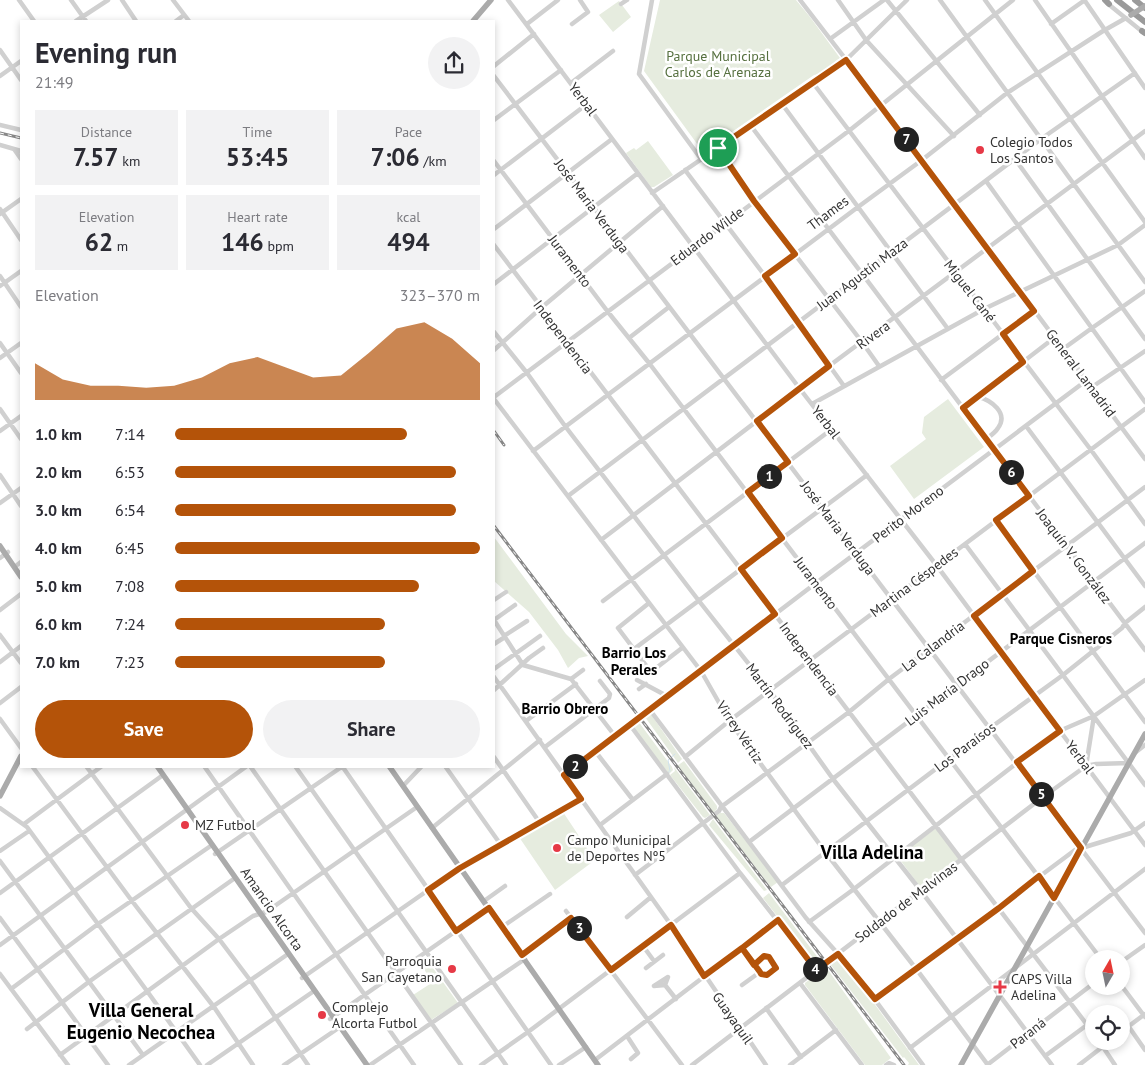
<!DOCTYPE html>
<meta charset="utf-8">
<style>
:root{--surface:#fff;--page:#f2f2f3;--text:#2b2b33;--muted:#7c7c81;--accent:#b45309}
body{margin:0;font-family:"PT Sans",sans-serif;background:var(--page);color:var(--text);height:100vh;display:flex;flex-direction:column;font-size:19px;white-space:nowrap}
*{box-sizing:border-box;margin:0}
p{font-size:16px;color:var(--muted)}
.icon{flex:none;width:28px;height:28px;fill:none;stroke:currentColor;stroke-width:2;stroke-linecap:round;stroke-linejoin:round}
.map{position:relative;flex:1;overflow:hidden}
.details{position:absolute;left:20px;top:20px;width:475px;height:748px;display:flex;flex-direction:column;background:var(--surface);border-radius:0px;box-shadow:0 2px 8px #0003}
.details>*{flex:none}
.needle{width:32px;rotate:9deg}
.buttons{position:absolute;left:1085px;top:950px;display:grid;gap:10px}
.buttons a{display:grid;place-items:center;width:45px;height:45px;border-radius:50%;background:var(--surface);box-shadow:0 2px 8px #0003;font-size:25px}
.pin{position:absolute;display:grid;place-items:center;width:42px;height:42px;color:#fff;margin:-21px;border:2px solid #fff;border-radius:50%;box-shadow:0 1px 5px #0007}
.km{position:absolute;width:25px;height:25px;margin:-12px;border-radius:50%;background:#222;color:#fff;font-size:14px;line-height:25px;text-align:center}
.round{display:grid;place-items:center;flex:none;width:52px;height:52px;border-radius:26px;background:var(--page)}
.head{display:flex;align-items:center;justify-content:space-between;height:85px;padding:0 15px}
h1{font-size:28px;font-weight:600;line-height:38px}
.stats{display:grid;grid-template-columns:repeat(3,1fr);gap:8px;height:85px;padding:5px 15px}
.stats div{display:grid;align-content:center;border-radius:0px;background:var(--page);text-align:center}
.stats b{font-size:25px;font-weight:600}
.stats small{font-size:14px;font-weight:400}
.stats p{font-size:14px}
.chart{height:140px;padding:10px 15px}
.chart p{display:flex;justify-content:space-between}
.chart svg{width:100%;height:90px;margin-top:5px;fill:var(--accent);opacity:.7}
.button{display:flex;gap:10px;margin-top:auto;padding:10px 15px}
.button a{flex:1;height:58px;border-radius:30px;background:var(--accent);color:#fff;font-size:20px;font-weight:600;line-height:58px;text-align:center}
.button a+a{background:var(--page);color:var(--text)}
ul{padding:0 15px;list-style:none;font-size:16px}
li{display:grid;grid-template-columns:80px 60px 1fr;align-items:center;height:38px}
li i{height:12px;border-radius:6px;background:var(--accent)}
.map>svg:first-child{display:block}
</style>
<div class="map">
<svg width="1145" height="1065" viewBox="0 0 1145 1065">
<rect width="100%" height="100%" fill="#fff"/>
<path fill="#e6ecdf" d="M660,0H796L810,17L840,58C830,64 827,73 814,75L703,152L644,71Z
M619,1L631,17L613,32L599,15Z
M648,141L673,175L654,187H651L626,153L634,148L636,150Z
M948,399L984,447L914,499L890,466L926,439L922,433L924,417Z
M494,537L566,634L588,656L579,658L568,668L558,650L529,612L494,581Z
M650,713L682,759L678,763L645,717Z
M638,721L672,767L673,770L669,774L632,726Z
M684,761L717,806V809L713,813L677,766Z
M674,767L710,815L705,818L703,817L670,775L675,771Z
M563,812L595,860L555,890L519,837Z
M720,813H724L778,882L771,887L716,816Z
M713,819L767,890L764,891L709,825Z
M936,828L960,858L921,888L898,857Z
M769,893L822,963L817,967L763,898Z
M425,957L458,1003L431,1020L413,995L433,982L418,961Z
M835,959H838L876,1006L919,1065H908L909,1063L904,1057L903,1058L830,964Z
M826,967L891,1058L882,1065H865L805,985V983Z"/>
<g fill="none" stroke-linecap="round" stroke-linejoin="round">
<path stroke="#cfe2ee" stroke-width="1" d="M670,771L668,760L675,754
M668,772H669"/>
<path stroke="#d0d0d0" stroke-width="4.5" d="M19,0L34,21
M71,0L86,21
M122,0L136,21
M173,0L189,21
M508,0L800,389L937,566L1145,845
M652,0L639,74L701,159
M800,0L881,105L1145,459
M838,0L866,40L954,136
M887,0L980,115
M940,0L1145,282
M985,0L1145,222
M1035,0L1145,158
M1085,1L1145,88
M1107,3L1144,33
M621,4L627,0
M76,21L108,0
M176,21L184,15
M527,24L558,0
M572,24L588,12L580,0
M1051,24L1085,0
M830,39L884,0
M0,50L21,80
M494,66L534,34
M0,76L21,61
M494,76L1145,933
M571,83L613,51
M813,83L1091,450L1145,524
M782,104L948,329
M494,120L561,70
M0,125L21,130
M751,126L1145,650
M0,145L21,151
M718,148L754,201L862,342L879,366
M14,149L21,159
M1015,159L1145,339
M494,161L608,312L649,363L1101,959
M685,170L765,276L844,386
M494,175L587,104
M986,181L1145,402
M652,193L846,60L907,0
M0,209L21,240
M0,214L21,199
M494,229L612,139
M494,245L1094,1034
M0,276L21,307
M494,284L638,173
M0,286L21,271
M494,332L527,373L565,426L699,601L771,692L833,779L921,891L1052,1065
M629,338L669,307
M0,343L21,373
M1063,349L1092,328L1145,291
M494,350L541,308L663,206
M0,358L21,343
M941,380L1034,311
M1092,387L1145,351
M494,397L850,130L1013,0
M978,397C991,400 1009,413 998,428C995,433 990,436 986,439
M494,399L701,671L730,722L826,853L917,970L988,1065
M812,404L984,309L1118,245L1145,225
M963,408L1054,338
M0,409L21,439
M1026,426L1145,586
M0,431L21,416
M533,451L858,207L922,160L1007,93L1103,31L1126,18
M0,475L21,506
M568,496L1041,139L1135,73
M0,503L21,488
M996,520L1145,722
M601,540L829,366L1145,131
M965,544L1145,785
M0,558L8,552
M17,565L21,562
M494,600L506,592
M603,601L832,429
M649,603L618,628L651,672L682,648
M0,610L21,594
M494,620L523,665L571,679L615,736
M494,620L515,605
M0,635L21,663
M504,636L527,621
M494,644L505,637
M634,649L867,475
M0,662L21,646
M494,669L540,636
M494,677L671,925L766,1065
M571,679L583,670
M637,680L667,696
M639,689L646,684
M494,690L529,658L543,648
M0,703L21,687
M650,710L806,918L856,974L923,1065
M0,719L21,748
M526,721L576,684
M630,725L740,873L816,970
M545,747L609,698L610,694L600,681
M595,751L633,800
M1136,752L1145,745
M494,757L540,823
M685,757L729,721L1145,409
M32,766L132,901L214,1007L253,1065
M86,766L191,908L219,939L250,980L308,1065
M204,766L414,1065
M250,766L461,1065
M295,766L506,1065
M342,766L551,1065
M445,766L501,845
M1086,766L1094,716
M564,775L816,583L1087,380
M403,786L422,766
M0,808L27,827L147,991L200,1065
M24,824L102,766
M600,825L667,774
M432,828L540,740
M749,842L1145,543
M0,851L29,831
M215,854L343,766
M0,861L143,1055
M635,875L719,811L721,807L849,712L889,679L1145,487
M782,885L990,728L1063,675L1122,628L1125,623L1145,607
M0,893L163,775
M484,901L505,886
M566,911L682,1065
M627,917L651,897
M0,918L108,1065
M809,922L854,889L1057,732L1094,716L1145,680
M502,927L550,894
M0,945L247,766
M643,946L654,961
M742,948L761,974L767,975L776,968L775,965L767,956H764L754,965
M522,955L571,918
M1121,962L1145,945
M646,968L663,955
M0,974L68,1065
M302,978L460,868L581,799
M800,983L862,1065
M665,985L668,977L654,986L665,985L676,999
M742,985L760,972
M1121,985L1145,1017
M11,989L98,924L212,845
M875,999L1075,850L1131,833L1145,823
M766,1008L801,1057
M330,1019L489,908
M1129,1027L1145,1050
M27,1029L90,981L235,878
M1121,1032L1145,1014
M627,1036L638,1053L631,1059
M1099,1041L1115,1065
M910,1048L1145,869
M60,1055L219,939L253,916L266,912L417,807
M1045,1056L1087,1025
M595,1060L778,920
M129,1065L288,954
M207,1065L314,991
M284,1065L340,1027
M370,1065L525,959
M481,1065L528,1032L740,873
M559,1065L586,1047
M692,1065L1043,797L1086,766L1096,764L1129,763
M790,1065L836,1030
M886,1065L889,1063L894,1065
M987,1065L1094,983
M1079,1065L1110,1041"/>
<path stroke="#ababab" stroke-width="5.5" d="M473,21L491,0
M0,546L21,577
M157,766L367,1065
M389,766L598,1065
M0,796L21,756
M961,1065L1145,734"/>
<path stroke="#9a9a9a" stroke-width="6" d="M1105,0L1109,4
M1117,0L1145,22
M1135,0L1145,8
M1142,31L1145,33"/>
<g stroke="#888" stroke-width="3">
<path id="rail" d="M0,133L21,138
M494,431L504,445
M494,526L904,1065"/>
</g>
<use href="#rail" stroke="#fff" stroke-width="1" stroke-dasharray="4" stroke-linecap="butt"/>
<path stroke="#ababab" stroke-width="5.5" d="M1131,15L1145,6"/>
</g>
<g fill="none" stroke-linecap="round" stroke-linejoin="round">
<g stroke="#fff" stroke-width="10">
<path id="route" d="M718,148L754,201L795,254L765,276L829,366L757,421L788,462L748,492L782,538L741,569L775,614L564,775L581,799L460,868L428,890L456,931L489,908L522,955L571,918L611,970L671,925L704,976L742,948L760,972L761,974L767,975L776,968L769,957L764,956L754,965L742,948L778,920L816,970L838,954L875,999L999,908L1039,876L1054,898L1081,848L1017,762L1060,731L974,616L1033,571L996,520L1029,496L963,408L1023,362L1003,334L1034,311L846,60L718,148"/>
</g>
<use href="#route" stroke="#b45309" stroke-width="6"/>
</g>
<g fill="#e63946" stroke="#fff" stroke-width="2">
<circle cx="980" cy="150" r="5"/>
<circle cx="185" cy="825" r="5"/>
<circle cx="557" cy="848" r="5"/>
<circle cx="452" cy="969" r="5"/>
<path d="M997.5 979.5h5v5h5v5h-5v5h-5v-5h-5v-5h5z"/>
<circle cx="322" cy="1015" r="5"/>
</g>
<g text-anchor="middle" stroke-width="5" stroke-linejoin="round" paint-order="stroke">
<g font-size="14" fill="#56703f" stroke="#fff">
<text x="718" y="61">Parque Municipal<tspan x="718" dy="16">Carlos de Arenaza</tspan></text>
</g>
<g font-size="14" fill="#333" stroke="#fff">
<text transform="translate(583 99) rotate(53)" y="5">Yerbal</text>
<text transform="translate(592 206) rotate(53)" y="5">José Maria Verduga</text>
<text transform="translate(828 213) rotate(-37)" y="5">Thames</text>
<text transform="translate(707 236) rotate(-37)" y="5">Eduardo Wilde</text>
<text transform="translate(570 261) rotate(53)" y="5">Juramento</text>
<text transform="translate(862 274) rotate(-37)" y="5">Juan Agustín Maza</text>
<text transform="translate(970 291) rotate(52)" y="5">Miguel Cané</text>
<text transform="translate(873 335) rotate(-36)" y="5">Rivera</text>
<text transform="translate(563 337) rotate(53)" y="5">Independencia</text>
<text transform="translate(1081 373) rotate(53)" y="5">General Lamadrid</text>
<text transform="translate(826 422) rotate(52)" y="5">Yerbal</text>
<text transform="translate(908 514) rotate(-37)" y="5">Perito Moreno</text>
<text transform="translate(838 528) rotate(53)" y="5">José Maria Verduga</text>
<text transform="translate(1074 556) rotate(53)" y="5">Joaquín V. González</text>
<text transform="translate(914 582) rotate(-37)" y="5">Martina Céspedes</text>
<text transform="translate(816 583) rotate(53)" y="5">Juramento</text>
<text transform="translate(933 646) rotate(-37)" y="5">La Calandria</text>
<text transform="translate(809 659) rotate(53)" y="5">Independencia</text>
<text transform="translate(947 692) rotate(-37)" y="5">Luis María Drago</text>
<text transform="translate(780 706) rotate(53)" y="5">Martín Rodríguez</text>
<text transform="translate(740 732) rotate(56)" y="5">Virrey Vértiz</text>
<text transform="translate(965 747) rotate(-37)" y="5">Los Paraísos</text>
<text transform="translate(1080 757) rotate(53)" y="5">Yerbal</text>
<text transform="translate(906 902) rotate(-37)" y="5">Soldado de Malvinas</text>
<text transform="translate(272 909) rotate(55)" y="5">Amancio Alcorta</text>
<text transform="translate(733 1018) rotate(55)" y="5">Guayaquil</text>
<text transform="translate(1028 1033) rotate(-38)" y="5">Paraná</text>
</g>
<g font-size="14" fill="#333" stroke="#fff" text-anchor="start">
<text x="990" y="147">Colegio Todos<tspan x="990" dy="16">Los Santos</tspan></text>
<text x="195" y="830">MZ Futbol</text>
<text x="567" y="845">Campo Municipal<tspan x="567" dy="16">de Deportes Nº5</tspan></text>
<text x="442" y="966" text-anchor="end">Parroquia<tspan x="442" dy="16">San Cayetano</tspan></text>
<text x="1011" y="984">CAPS Villa<tspan x="1011" dy="16">Adelina</tspan></text>
<text x="332" y="1012">Complejo<tspan x="332" dy="16">Alcorta Futbol</tspan></text>
</g>
<g font-size="15" font-weight="bold" fill="#000" stroke="#fff">
<text x="1061" y="644">Parque Cisneros</text>
<text x="634" y="658">Barrio Los<tspan x="634" dy="17">Perales</tspan></text>
<text x="565" y="714">Barrio Obrero</text>
</g>
<g font-size="19" font-weight="bold" fill="#000" stroke="#fff">
<text x="872" y="859">Villa Adelina</text>
<text x="141" y="1017">Villa General<tspan x="141" dy="22">Eugenio Necochea</tspan></text>
</g>
</g>
</svg>
<div class="buttons">
<a><svg class="needle" viewBox="-14 -14 28 28"><path d="M0-13l5 13h-10z" fill="#e53935"/><path d="M0 13l5-13h-10z" fill="#7c7c81"/></svg></a>
<a><svg class="icon" aria-label="locate" viewBox="0 0 24 24"><circle cx="12" cy="12" r="6"/><path d="M12 2v4M12 18v4M2 12h4M18 12h4"/></svg></a>
</div>
<div class="pin" style="left:718px;top:148px;background:#1e9e55"><svg class="icon" aria-label="arrive" viewBox="0 0 24 24"><path d="M6 21V4h12l-3 4 3 4H6"/></svg></div>
<b class="km" style="left:769px;top:476px">1</b>
<b class="km" style="left:575px;top:766px">2</b>
<b class="km" style="left:579px;top:928px">3</b>
<b class="km" style="left:815px;top:969px">4</b>
<b class="km" style="left:1041px;top:794px">5</b>
<b class="km" style="left:1011px;top:472px">6</b>
<b class="km" style="left:906px;top:139px">7</b>
<section class="details">
<div class="head"><div><h1>Evening run</h1><p>21:49</p></div><a class="round"><svg class="icon" aria-label="share" viewBox="0 0 24 24"><path d="M12 15V3M7 8l5-5 5 5M5 13v7h14v-7"/></svg></a></div>
<div class="stats">
<div><p>Distance</p><b>7.57<small> km</small></b></div>
<div><p>Time</p><b>53:45</b></div>
<div><p>Pace</p><b>7:06<small> /km</small></b></div>
</div>
<div class="stats">
<div><p>Elevation</p><b>62<small> m</small></b></div>
<div><p>Heart rate</p><b>146<small> bpm</small></b></div>
<div><p>kcal</p><b>494</b></div>
</div>
<div class="chart"><p><span>Elevation</span>323–370 m</p>
<svg viewBox="0 0 160 44" preserveAspectRatio="none"><path d="M0 44V26L10 34L20 37L30 37L40 38L50 37L60 33L70 26L80 23L90 28L100 33L110 32L120 21L130 9L140 6L150 14L160 26V44z"/></svg>
</div>
<ul>
<li><b>1.0 km</b>7:14<i style="width:76%"></i></li>
<li><b>2.0 km</b>6:53<i style="width:92%"></i></li>
<li><b>3.0 km</b>6:54<i style="width:92%"></i></li>
<li><b>4.0 km</b>6:45<i style="width:100%"></i></li>
<li><b>5.0 km</b>7:08<i style="width:80%"></i></li>
<li><b>6.0 km</b>7:24<i style="width:69%"></i></li>
<li><b>7.0 km</b>7:23<i style="width:69%"></i></li>
</ul>
<div class="button"><a>Save</a><a>Share</a></div>
</section>
</div>
